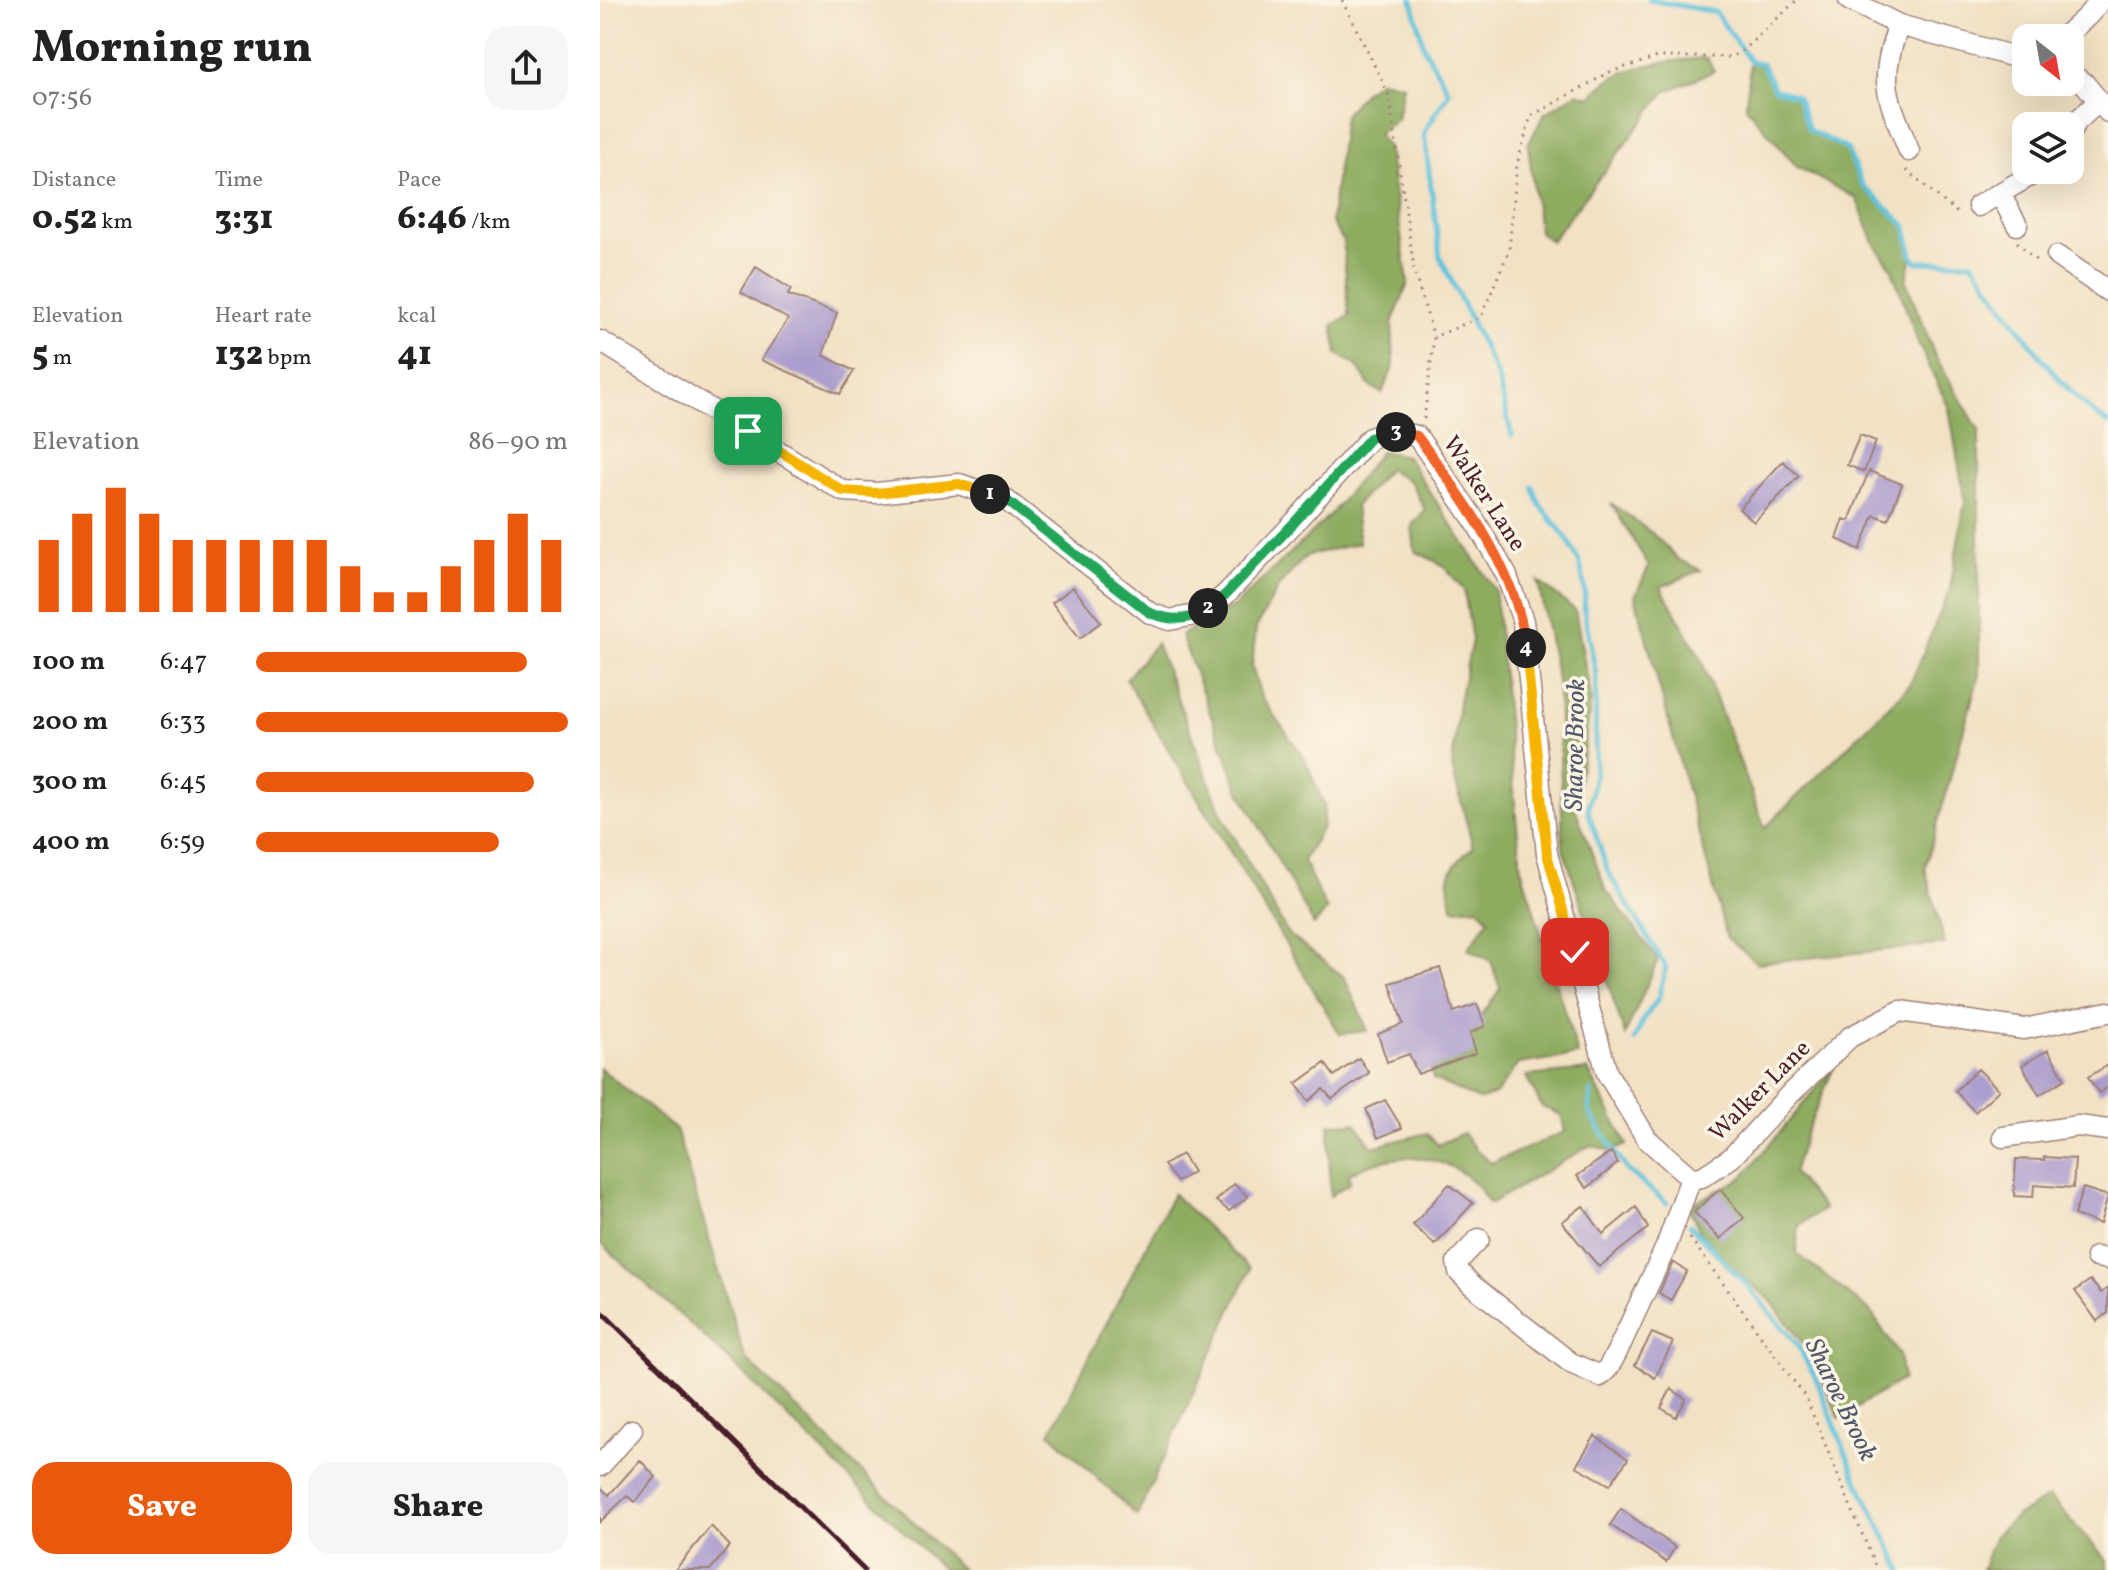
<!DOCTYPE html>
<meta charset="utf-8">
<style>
:root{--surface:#fff;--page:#f6f6f6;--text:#222;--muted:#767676;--accent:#ea580c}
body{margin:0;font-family:Vollkorn,serif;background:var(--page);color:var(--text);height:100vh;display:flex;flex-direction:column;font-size:30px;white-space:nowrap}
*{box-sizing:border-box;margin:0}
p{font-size:26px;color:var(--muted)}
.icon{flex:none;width:44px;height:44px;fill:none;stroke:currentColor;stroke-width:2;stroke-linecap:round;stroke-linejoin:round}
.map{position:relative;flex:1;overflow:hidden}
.drawer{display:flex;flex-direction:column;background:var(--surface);width:600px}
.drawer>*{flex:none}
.needle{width:52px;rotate:149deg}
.controls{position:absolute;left:1412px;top:24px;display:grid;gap:16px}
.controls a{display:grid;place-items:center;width:72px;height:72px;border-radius:16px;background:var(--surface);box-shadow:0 8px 32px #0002;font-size:40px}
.pin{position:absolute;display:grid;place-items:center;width:68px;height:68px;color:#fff;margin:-34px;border-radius:16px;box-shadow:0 4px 12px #0006}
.km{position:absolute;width:40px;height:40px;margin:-20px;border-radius:50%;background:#222;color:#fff;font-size:22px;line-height:40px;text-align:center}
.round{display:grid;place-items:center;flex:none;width:84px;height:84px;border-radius:24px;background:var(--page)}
.overview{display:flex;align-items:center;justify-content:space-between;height:136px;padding:0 32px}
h1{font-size:44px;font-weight:800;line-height:60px}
.stats{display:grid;grid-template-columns:repeat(3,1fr);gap:12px;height:136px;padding:8px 32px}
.stats div{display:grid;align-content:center}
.stats b{font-size:34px;font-weight:800}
.stats small{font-size:22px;font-weight:400}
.stats p{font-size:22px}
.chart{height:224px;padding:16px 32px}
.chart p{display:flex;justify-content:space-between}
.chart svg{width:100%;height:144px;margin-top:8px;stroke:var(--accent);stroke-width:6}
.button{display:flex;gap:16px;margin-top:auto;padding:16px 32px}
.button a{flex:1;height:92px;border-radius:24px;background:var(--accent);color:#fff;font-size:32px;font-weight:800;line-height:92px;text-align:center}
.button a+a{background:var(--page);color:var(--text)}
ul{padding:0 32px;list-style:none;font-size:26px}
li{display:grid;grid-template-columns:128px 96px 1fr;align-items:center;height:60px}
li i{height:20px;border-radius:10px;background:var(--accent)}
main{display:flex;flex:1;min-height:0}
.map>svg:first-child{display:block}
</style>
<main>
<section class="drawer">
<div class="overview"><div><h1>Morning run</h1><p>07:56</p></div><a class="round"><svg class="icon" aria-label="share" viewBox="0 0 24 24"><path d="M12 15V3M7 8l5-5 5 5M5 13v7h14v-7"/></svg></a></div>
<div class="stats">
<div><p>Distance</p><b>0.52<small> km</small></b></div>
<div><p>Time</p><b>3:31</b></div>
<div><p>Pace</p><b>6:46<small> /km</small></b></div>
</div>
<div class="stats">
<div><p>Elevation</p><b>5<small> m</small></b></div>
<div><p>Heart rate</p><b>132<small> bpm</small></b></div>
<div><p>kcal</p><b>41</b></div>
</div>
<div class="chart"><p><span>Elevation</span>86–90 m</p>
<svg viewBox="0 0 160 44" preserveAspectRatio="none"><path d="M5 44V22M15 44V14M25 44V6M35 44V14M45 44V22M55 44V22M65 44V22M75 44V22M85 44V22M95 44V30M105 44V38M115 44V38M125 44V30M135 44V22M145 44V14M155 44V22"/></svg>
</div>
<ul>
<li><b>100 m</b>6:47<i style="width:87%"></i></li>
<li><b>200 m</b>6:33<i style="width:100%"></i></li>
<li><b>300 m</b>6:45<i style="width:89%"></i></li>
<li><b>400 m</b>6:59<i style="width:78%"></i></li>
</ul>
<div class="button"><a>Save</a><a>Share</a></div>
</section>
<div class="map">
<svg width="1508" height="1570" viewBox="0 0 1508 1570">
<rect width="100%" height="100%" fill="#fcf5e5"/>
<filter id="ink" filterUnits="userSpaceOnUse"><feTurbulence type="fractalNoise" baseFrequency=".0125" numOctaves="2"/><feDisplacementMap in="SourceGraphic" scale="16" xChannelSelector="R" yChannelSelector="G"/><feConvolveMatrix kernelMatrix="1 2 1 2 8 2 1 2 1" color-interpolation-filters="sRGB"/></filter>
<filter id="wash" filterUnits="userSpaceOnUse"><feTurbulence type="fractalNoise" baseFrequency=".006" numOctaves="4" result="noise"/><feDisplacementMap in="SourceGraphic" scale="32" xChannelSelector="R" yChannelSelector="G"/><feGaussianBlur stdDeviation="1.8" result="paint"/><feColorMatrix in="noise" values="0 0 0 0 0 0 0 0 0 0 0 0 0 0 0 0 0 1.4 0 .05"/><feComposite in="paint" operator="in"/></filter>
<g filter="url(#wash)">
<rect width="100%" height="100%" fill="#f2e1c4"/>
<path fill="#8eac60" stroke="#6c6646" stroke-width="2" d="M1107,58L1114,71L1065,92L951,241L939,232L928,145L944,114L977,93L991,97C1014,64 1069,61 1107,58Z
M1150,61L1162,64L1174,89L1197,96L1209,130L1247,149L1262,185L1306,226L1312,256L1306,281L1335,356L1379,430V675L1325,868L1345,944L1157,963L1127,938L1035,596L1049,566L1011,503L1053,534L1079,560L1101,570L1061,587L1100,657L1165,828L1310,685L1350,589L1365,502L1349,408L1319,345L1291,267L1275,245L1256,198L1197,167L1146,107Z
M780,80L803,85L797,119L778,134L788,148L808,283L792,324L794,365L782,393L769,385L756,365L737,354L733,325L749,316L743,241L731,221L744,115L764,92Z
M781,451L806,456L895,590L921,868L978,1055L918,1064L896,1094L879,1100L833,1079L830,1067L871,1055L866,1037L900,989L891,961L868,949L889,919L878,907L854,909C842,879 849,867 873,847L852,767L859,701L872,640L864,590L843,565L815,551L812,525L825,510L811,483L789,469L755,506L759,543L706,556L679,586L656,628L652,666L661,697L705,759L724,805L723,826L703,861L727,910L714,925L638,788L581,635L635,606L731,514Z
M938,581L975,610L991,699L975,808L1006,890L1058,960L1025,1035L963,848L958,686Z
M556,643L622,815L688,934L744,977L768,1031L740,1034L526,679Z
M1234,1067L1206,1133L1193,1173L1224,1209L1199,1225L1196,1253L1270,1311L1299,1355L1303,1379L1239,1418L1212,1356L1171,1301L1121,1258L1100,1231L1088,1206L1142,1178Z
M0,1068L76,1130L145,1358L362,1570H343L124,1355L0,1242Z
M988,1070L1027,1145L1011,1151L991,1145L890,1204C884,1196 878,1186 871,1180C837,1149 786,1154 749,1174L750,1183L730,1196L729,1124L756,1123L772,1147L827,1133L838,1145L863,1133L876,1150L891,1163L965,1132L961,1115L942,1107L926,1076Z
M573,1194L650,1269L537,1516L450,1433Z
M1449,1497L1508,1561V1570H1382L1394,1537L1416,1516Z"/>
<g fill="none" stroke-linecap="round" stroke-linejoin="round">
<path stroke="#5ec2dc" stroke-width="5" d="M812,0L824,48L849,92L824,132L840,257L897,375L912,436
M1049,0L1115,12L1150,61L1162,64L1174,89L1197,96L1209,130L1247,149L1262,185L1306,226L1312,256L1317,262H1372C1406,308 1460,394 1508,423
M933,487L940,505L968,540L980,564L985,591L984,611L996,674L995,774L988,811L1008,872L1066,967L1058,999L1045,1017L1034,1040
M991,1092L989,1112L1027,1170L1067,1203
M1090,1225L1145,1283L1196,1343L1215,1376L1256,1478L1302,1570"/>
</g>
<g id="blocks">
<path fill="#ab9dcd" d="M156,267L191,289L188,295L237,313L223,355L254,371L240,394L161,360L188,319L141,292Z
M1260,435L1276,441L1264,472L1247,465Z
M1183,461L1199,476L1154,522L1139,509Z
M1269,471L1302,484L1288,520L1274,515L1260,550L1237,539L1244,519L1249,521Z
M473,587L501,622L480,638L452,603Z
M840,968L854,1012L877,1004L885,1026L870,1033L876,1053L818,1074L809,1054L787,1062L778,1034L803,1024L790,983Z
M1448,1050L1465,1079L1439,1095L1422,1065Z
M759,1058L769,1073L732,1099L723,1089L709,1101L696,1084L725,1063L734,1076Z
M1508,1065V1087L1499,1093L1488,1077Z
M1378,1069L1399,1090L1375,1112L1355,1091Z
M785,1100L802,1128L778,1138L766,1109Z
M1011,1152L1018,1163L987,1188L977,1176Z
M582,1154L593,1172L577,1182L564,1165Z
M1444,1157L1475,1159L1473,1188L1434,1185L1433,1197L1414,1196L1416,1159L1444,1160Z
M634,1184L648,1197L629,1211L616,1201Z
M849,1184L873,1203L835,1245L813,1225Z
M1483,1188L1508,1196L1500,1224L1474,1215Z
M1120,1189L1144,1218L1120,1239L1094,1212Z
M983,1206L1003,1234L1036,1207L1048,1228L999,1267L962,1222Z
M1073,1262L1087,1271L1071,1300L1059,1293Z
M1490,1280L1501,1293L1508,1288V1313L1497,1321L1475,1291Z
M1052,1333L1073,1342L1055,1378L1035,1365Z
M1071,1389L1086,1399L1076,1417L1061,1408Z
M995,1436L1028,1459L1010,1485L976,1466Z
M40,1460L56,1477L35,1502L27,1496L0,1522V1487L9,1495Z
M1021,1509L1075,1547L1066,1562L1010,1525Z
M111,1526L130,1546L110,1570H75Z"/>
</g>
</g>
<g filter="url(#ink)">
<use href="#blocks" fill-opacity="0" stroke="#9e8078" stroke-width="2"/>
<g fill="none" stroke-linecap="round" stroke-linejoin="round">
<g stroke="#9e8078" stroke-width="23">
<path id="minor" d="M1249,0L1299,25L1426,60
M1299,25C1277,82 1288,97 1309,151
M1464,38C1475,25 1493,15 1499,0
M1470,74L1484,83L1508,112
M1470,133L1477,121L1499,101
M1400,194L1417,225
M1378,206L1440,170
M1457,256L1508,291
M0,341L243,491L277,493L359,484L406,500L550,613L570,620L600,614L625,595L693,524L770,438C787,432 799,432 817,436L875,521L906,574L923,621L947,854L1007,1073L1047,1139L1091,1178L1102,1177L1131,1158L1191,1093L1250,1037L1300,1011L1424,1029L1508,1012
M1403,1137L1478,1126L1508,1130
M879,1239L857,1262L859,1272L872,1285L971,1363L1000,1376L1008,1368L1017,1352L1066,1247L1091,1178
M1496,1257L1508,1259
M0,1466L32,1430"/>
</g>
<path stroke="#9e8078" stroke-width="3" stroke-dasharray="2 6" stroke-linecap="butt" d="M742,0L789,95L815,275L834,337
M1306,170L1361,216
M1417,242L1440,264
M824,419L834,337L881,317L909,250L917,164L931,116L1010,72L1058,57H1132L1143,50L1197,0
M1090,1238L1206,1398L1277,1570"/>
<use href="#minor" stroke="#fff" stroke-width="20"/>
<path stroke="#4a1f2b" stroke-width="5" d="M0,1310L264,1570"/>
</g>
</g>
<g fill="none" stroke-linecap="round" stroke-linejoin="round" filter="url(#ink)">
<g stroke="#fff" stroke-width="16">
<path id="split-1" d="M148,431L243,491L277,493L359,484L390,494"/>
</g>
<g stroke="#fff" stroke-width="16">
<path id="split-2" d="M390,494L406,500L550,613C571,621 589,622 608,608"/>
</g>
<g stroke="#fff" stroke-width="16">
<path id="split-3" d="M608,608L625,595L693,524L770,438L784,433L796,432"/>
</g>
<g stroke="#fff" stroke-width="16">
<path id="split-4" d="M796,432L817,436C863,499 917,568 926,648"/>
</g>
<g stroke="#fff" stroke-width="16">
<path id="split-5" d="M926,648L947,854L975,952"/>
</g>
<use href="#split-1" stroke="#f5b400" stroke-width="10"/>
<use href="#split-2" stroke="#22a559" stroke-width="10"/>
<use href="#split-3" stroke="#22a559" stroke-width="10"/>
<use href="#split-4" stroke="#f0652b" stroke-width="10"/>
<use href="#split-5" stroke="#f5b400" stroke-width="10"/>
</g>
<g text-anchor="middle" stroke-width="7" stroke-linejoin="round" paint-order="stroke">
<g font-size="24" fill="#4a1f2b" stroke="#fcf5e5">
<text transform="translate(885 493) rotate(57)" y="8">Walker Lane</text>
<text transform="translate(1159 1090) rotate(-45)" y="8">Walker Lane</text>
</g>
<g font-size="26" font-style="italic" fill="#515869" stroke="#fcf5e5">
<text transform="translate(974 745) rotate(-89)" y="9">Sharoe Brook</text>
<text transform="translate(1242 1399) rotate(64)" y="9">Sharoe Brook</text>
</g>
</g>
</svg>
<div class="controls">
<a><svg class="needle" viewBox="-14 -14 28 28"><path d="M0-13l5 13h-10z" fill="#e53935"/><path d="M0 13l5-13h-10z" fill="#767676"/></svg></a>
<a><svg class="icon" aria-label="layers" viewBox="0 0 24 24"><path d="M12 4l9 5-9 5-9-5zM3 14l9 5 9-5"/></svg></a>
</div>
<div class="pin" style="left:148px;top:431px;background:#1e9e55"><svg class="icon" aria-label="arrive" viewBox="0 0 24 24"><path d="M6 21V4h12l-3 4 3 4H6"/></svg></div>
<div class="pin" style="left:975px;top:952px;background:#d93025"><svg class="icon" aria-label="check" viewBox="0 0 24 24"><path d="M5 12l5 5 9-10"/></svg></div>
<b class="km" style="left:390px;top:494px">1</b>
<b class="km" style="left:608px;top:608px">2</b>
<b class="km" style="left:796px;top:432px">3</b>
<b class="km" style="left:926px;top:648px">4</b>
</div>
</main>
